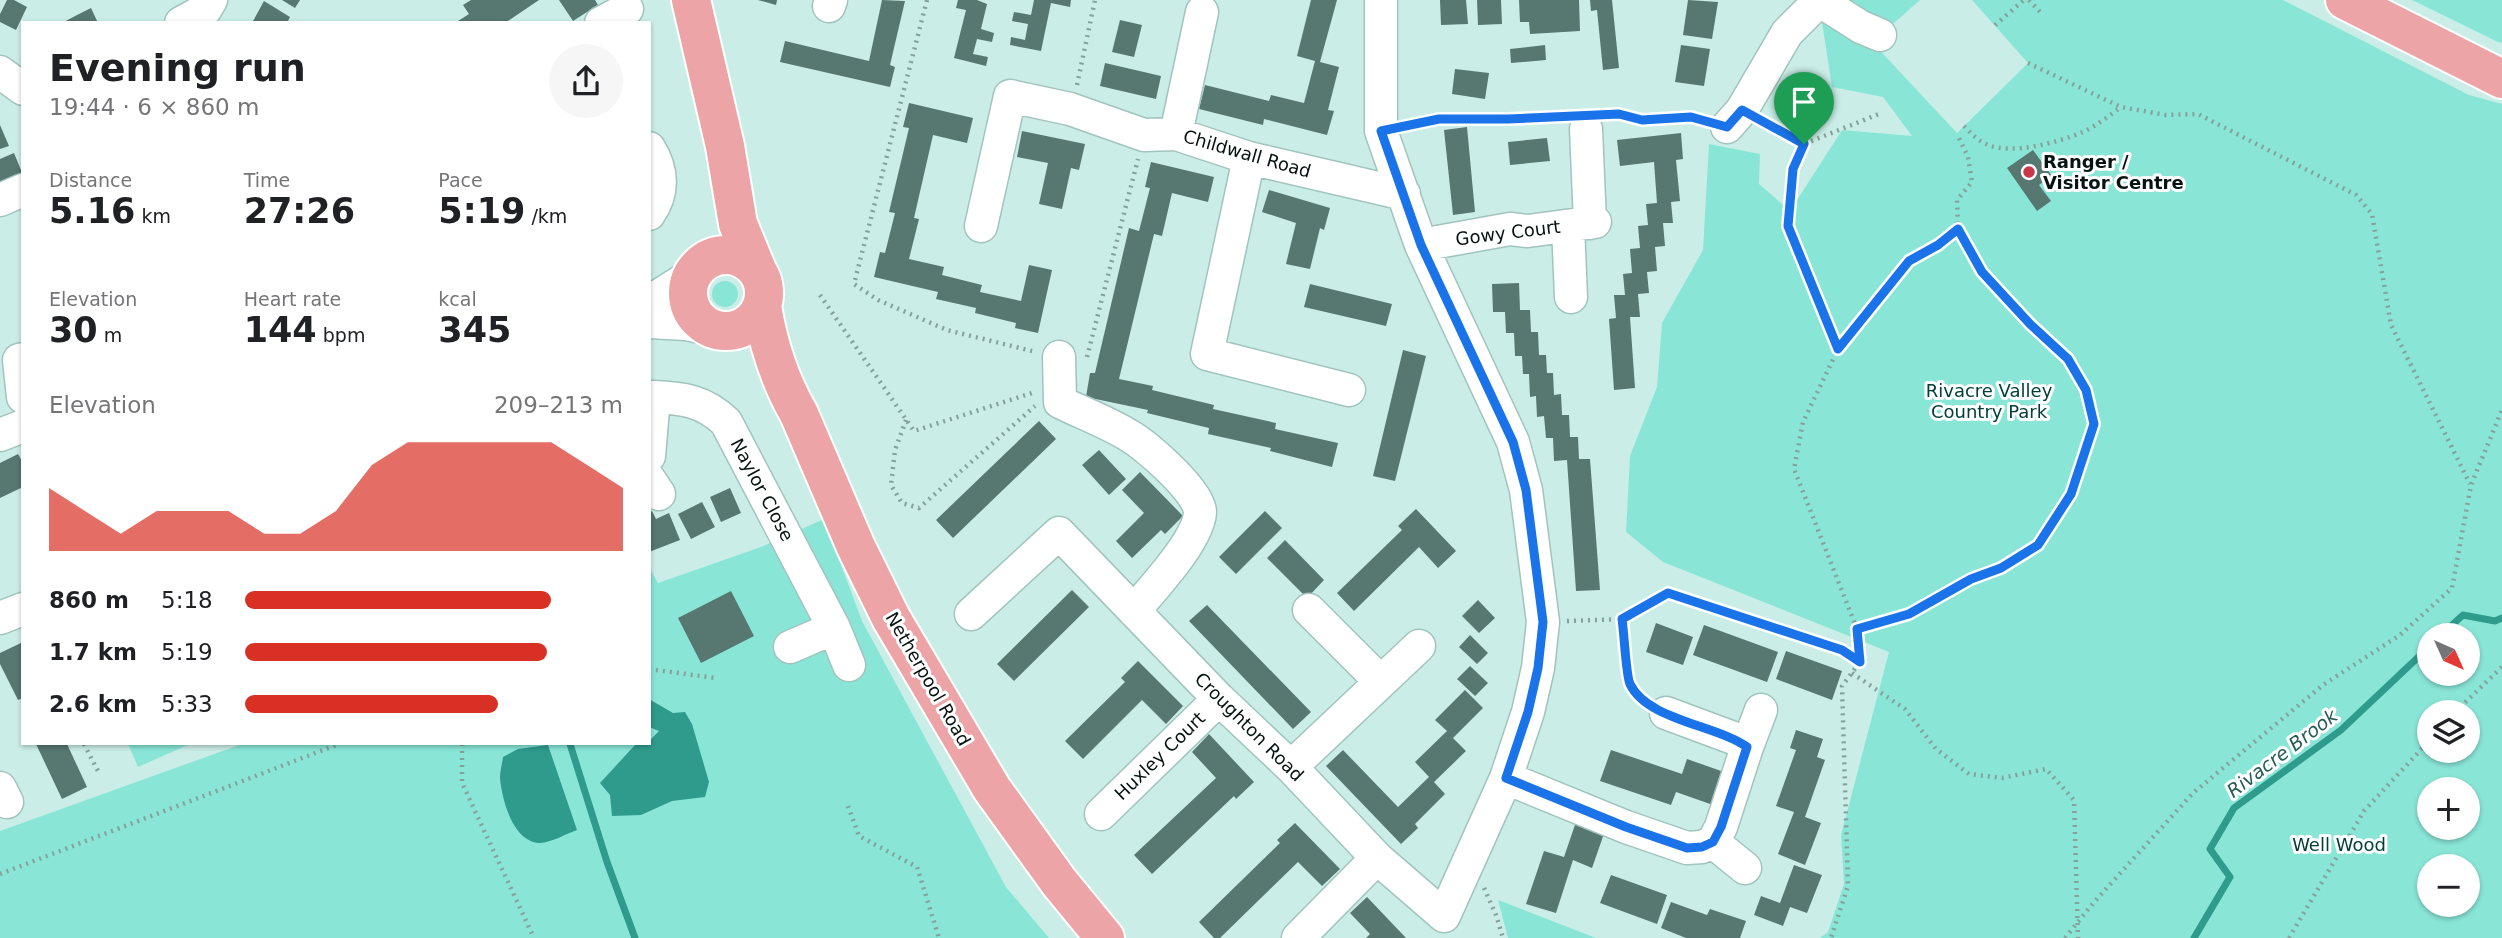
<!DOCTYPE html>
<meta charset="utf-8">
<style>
:root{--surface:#fff;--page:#f6f6f6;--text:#202124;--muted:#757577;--accent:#d93025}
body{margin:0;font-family:"DejaVu Sans",sans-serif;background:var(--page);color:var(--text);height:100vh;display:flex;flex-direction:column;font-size:26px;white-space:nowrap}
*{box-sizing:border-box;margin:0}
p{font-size:23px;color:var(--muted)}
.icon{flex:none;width:38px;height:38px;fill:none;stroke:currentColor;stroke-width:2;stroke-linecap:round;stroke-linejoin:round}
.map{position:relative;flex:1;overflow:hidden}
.panel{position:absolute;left:21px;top:21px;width:630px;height:724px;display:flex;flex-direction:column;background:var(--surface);border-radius:0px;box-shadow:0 2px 5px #0004}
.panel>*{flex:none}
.needle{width:46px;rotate:135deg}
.tools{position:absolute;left:2417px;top:623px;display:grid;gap:14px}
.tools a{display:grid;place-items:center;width:63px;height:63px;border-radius:50%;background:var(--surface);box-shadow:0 2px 5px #0004;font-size:35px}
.pin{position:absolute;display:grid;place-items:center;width:60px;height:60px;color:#fff;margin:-72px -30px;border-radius:50% 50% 50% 0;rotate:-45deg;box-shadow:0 0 7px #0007}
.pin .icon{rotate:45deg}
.round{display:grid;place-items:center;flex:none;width:74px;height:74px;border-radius:37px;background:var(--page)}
.summary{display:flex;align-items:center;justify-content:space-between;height:119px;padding:0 28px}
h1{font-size:38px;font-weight:600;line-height:52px}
.figures{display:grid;grid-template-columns:repeat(3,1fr);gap:10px;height:119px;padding:7px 28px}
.figures div{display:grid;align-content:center}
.figures b{font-size:35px;font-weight:600}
.figures small{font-size:19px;font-weight:400}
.figures p{font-size:19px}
.chart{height:196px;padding:14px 28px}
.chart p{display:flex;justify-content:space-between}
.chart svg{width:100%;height:126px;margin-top:7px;fill:var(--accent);opacity:.7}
ul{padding:0 28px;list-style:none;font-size:23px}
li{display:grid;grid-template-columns:112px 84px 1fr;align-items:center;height:52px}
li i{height:18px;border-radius:9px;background:var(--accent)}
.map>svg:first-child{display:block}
</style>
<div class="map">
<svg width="2502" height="938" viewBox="0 0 2502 938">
<rect width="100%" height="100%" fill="#caeee7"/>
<path fill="#89e6d7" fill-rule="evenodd" d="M1846,0H1920L1894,23H1878Z
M1972,0H2283L2469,95L2502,104V938H1820L1828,932L1844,884L1841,835L1889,652L1663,562L1626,532L1630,456L1657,387L1662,323L1703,250L1709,144L1760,154L1759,184L1790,211L1842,130L1912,136L1883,97L1832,87L1822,22L1836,20L1872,42L1957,133L2028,63ZM2429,635H2468V674H2429ZM2429,712H2468V751H2429ZM2429,789H2468V828H2429ZM2429,866H2468V905H2429Z
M2412,0H2502V43L2498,42Z
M712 294a13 13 0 1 1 26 0a13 13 0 1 1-26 0Z
M824,519L862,621L1006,887L1049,938H0V831L242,744H649V567L658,583L761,547Z
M128,744H190L138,767Z
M1498,900L1596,938H1508Z"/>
<path fill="#2f9b8d" d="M649,699L673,713L685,712L692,724L709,782L705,797L672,801L641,815L612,816L610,795L600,783L635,745L649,744V741L659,731L649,727Z
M548,745L577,830C566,834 552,842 541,843C513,843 502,800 500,778C500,771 502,764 503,757L518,749Z"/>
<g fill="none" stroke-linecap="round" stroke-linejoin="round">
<path stroke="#2f9b8d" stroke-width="7" d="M2441,635L2463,615L2495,621L2502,618
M570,744L607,862L635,938
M2194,938L2230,877L2210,849L2234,808L2341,730L2429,647"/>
</g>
<path fill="#577771" d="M7,0H14L27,7L16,30L0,22V14Z
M282,0H300L295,8Z
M471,0H539L505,23H455L469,14L463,5Z
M559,0H595L598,5L573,21Z
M758,0H777L776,5Z
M882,0L905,1L890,65L895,67L890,87L780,62L785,41L869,61Z
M958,0H977L987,4L981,29L994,33L992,42L977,39L973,54L988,57L986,66L954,58L966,10L956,8Z
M1034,0H1071L1070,7L1051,3L1041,51L1010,45L1011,37L1025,40L1028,24L1012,21L1014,12L1031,15Z
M1311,0H1337L1320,62L1339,67L1328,110L1334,111L1327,135L1264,119L1263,125L1199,109L1205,85L1269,101L1271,95L1304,103L1315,61L1297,56Z
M1440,0H1466L1468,24L1441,25Z
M1477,0H1501L1502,24L1478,25Z
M1519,0H1579L1580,31L1530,34L1529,22H1520Z
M1590,0H1612L1619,68L1603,70L1597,10L1591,11Z
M1688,0L1718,2L1712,39L1683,35Z
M264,1L290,17L287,23H252Z
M91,8L98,23H62L77,15Z
M1120,20L1142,25L1134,57L1112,52Z
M1545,45L1546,60L1511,63L1510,49Z
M1681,45L1710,49L1704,86L1675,82Z
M1105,63L1161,76L1156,99L1100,86Z
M1455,69L1489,73L1485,99L1452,94Z
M909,103L973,118L967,143L933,135L914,218L919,219L909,259L944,267L942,275L982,285L980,292L1021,301L1029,265L1052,270L1038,333L1015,328L1016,323L975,313L976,308L936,299L938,292L874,277L880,252L885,253L895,213L889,212L909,128L903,127Z
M0,125L9,146L0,149Z
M1467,127L1475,212L1453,215L1444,130Z
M1022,131L1085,144L1079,170L1071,168L1062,209L1039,204L1048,163L1017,157Z
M1681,133L1683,159L1676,160L1680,201L1671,202L1673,223H1663L1665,246L1655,247L1657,271L1647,272L1649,293L1638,294L1640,317H1630L1635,388L1614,390L1609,319L1616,318L1614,295H1625L1623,274L1632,273L1630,249L1640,248L1638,226L1648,225L1646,204L1657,203L1654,162L1620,166L1617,140Z
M1547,138L1550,161L1510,165L1508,142Z
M2033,150L2052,176L2039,185L2051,201L2037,211L2007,168Z
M14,153L23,175L0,186V159Z
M1151,162L1214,177L1208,202L1172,193L1162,236L1154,234L1119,379L1153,386L1152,390L1214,405L1213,409L1276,423L1275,429L1338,443L1332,467L1270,451L1271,448L1208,434L1209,428L1147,413L1148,410L1086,397L1090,373H1095L1129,228L1139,231L1150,188L1145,187Z
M1269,190L1330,208L1324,230L1320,228L1310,269L1286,264L1296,223L1262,212Z
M1519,283L1520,310H1530L1531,332H1538L1539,355H1546L1547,373H1553L1554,395L1561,394L1562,415H1569L1570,437H1578L1579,459H1590L1600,590L1576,591L1567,460L1554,461L1553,438H1546L1544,416L1537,417L1536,396L1530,397L1529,374H1523L1522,356H1515L1514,333H1506L1505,312H1493L1492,284Z
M1310,284L1392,304L1386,326L1304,307Z
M1403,350L1426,356L1395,481L1373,476Z
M1039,421L1056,439L953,538L936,520Z
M1099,450L1126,479L1109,495L1082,465Z
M18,454L23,463V487L0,498V463Z
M1140,472L1183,516L1165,534L1161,530L1132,558L1116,541L1144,513L1122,490Z
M730,488L741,513L721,522L710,497Z
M702,502L715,527L691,539L678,514Z
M1416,509L1456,551L1438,568L1419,547L1354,611L1337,593L1402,530L1398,526Z
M652,511L656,519L669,513L680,540L649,552V513Z
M1265,511L1282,528L1236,574L1219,557Z
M1285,540L1324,580L1307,598L1267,558Z
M1072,590L1089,607L1014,681L997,664Z
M731,591L754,636L701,663L678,618Z
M1478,600L1495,618L1479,633L1462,616Z
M1207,605L1311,712L1293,729L1189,621Z
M1656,623L1693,637L1683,665L1646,652Z
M1704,625L1778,652L1767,682L1693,655Z
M1470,635L1488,653L1477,664L1459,647Z
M23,642V698L18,700L0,664V653Z
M1786,651L1842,671L1832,700L1776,679Z
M1138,661L1183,706L1166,724L1142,700L1083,759L1065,741L1125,682L1121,678Z
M1470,666L1488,683L1475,696L1457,679Z
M1465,690L1483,708L1453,738L1466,751L1434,782L1445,794L1415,824L1418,828L1401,844L1326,766L1343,750L1398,807L1429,777L1415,762L1447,731L1435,720Z
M1796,730L1823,739L1817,757L1825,760L1805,817L1821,823L1805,865L1778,854L1794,812L1776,806L1796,750L1790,748Z
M1209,734L1254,782L1236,799L1234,796L1152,874L1134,855L1216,778L1192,752Z
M36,744H67L87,787L62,799Z
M1611,750L1682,774L1687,759L1724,772L1713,805L1676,792L1671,805L1600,781Z
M1577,819L1606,828L1592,868L1573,860L1556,913L1526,904L1544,851L1564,857Z
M1295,823L1340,869L1322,886L1298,862L1220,938H1214L1199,922L1280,843L1277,840Z
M1794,865L1822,875L1807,913L1790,907L1783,926L1754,915L1761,896L1780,903Z
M1611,875L1667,895L1657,924L1600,903Z
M1367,897L1387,918L1406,938H1366L1370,934L1350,913Z
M1671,902L1707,915L1710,909L1746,921L1740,938H1686L1661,928Z"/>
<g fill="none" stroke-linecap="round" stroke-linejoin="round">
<g stroke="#a1c4bd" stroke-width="35">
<path id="minor" d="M1820,1L1861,27L1880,35
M829,6L831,0
M181,23L205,10L211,0
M601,23L627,9
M0,72L23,89
M1727,127L1742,110L1787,33L1820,0
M1586,129L1590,223
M1176,134L1202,12
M649,148C663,170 664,193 649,214
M1249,158L1207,354L1349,390
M0,200L23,190
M981,226L1010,96L1070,109L1144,135L1176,134L1249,158L1404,194
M1568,226L1571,297
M1421,245L1510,229L1528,231L1595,222
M649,302L693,274
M649,322L686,324L713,330
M1059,357L1060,402C1082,413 1107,422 1128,435C1146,445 1200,492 1200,512C1199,540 1152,589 1134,611
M23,359L19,360L23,397
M649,397H654L649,456
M654,397C683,398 704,401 726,422L834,628L849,665
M0,435L23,426
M649,479L659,494
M1309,610L1381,682
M971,614L1059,533L1219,699L1291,767L1377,858L1444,916L1506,778L1528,712L1538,668L1543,622L1526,490L1513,442L1421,245L1381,131V0
M0,618L23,609
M790,647L834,628
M1747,747L1761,710
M1291,767L1419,646
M1506,778L1626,827L1687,848L1702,847L1713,842L1721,827L1747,747L1736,739L1666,713
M0,788L7,802
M1101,814L1219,699
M1713,842L1745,868
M1298,938L1377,858"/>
</g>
<g stroke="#fff" stroke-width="42">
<path id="major" d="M691,0L725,146L738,224L757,270
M2345,0L2502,79
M688 293a38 38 0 1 1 76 0a38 38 0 1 1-76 0Z
M762,306C768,344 780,381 799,414L856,547L891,618L992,789L1059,882L1105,938"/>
</g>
<path stroke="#86a19c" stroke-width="4.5" stroke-dasharray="2 5" stroke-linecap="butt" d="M927,0L854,284L878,300L947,330L1036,352
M2029,0L2041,13
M1995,25L2024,0
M2028,63L2121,107L2166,115L2198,114L2356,195L2372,214L2391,325L2470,484
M1077,85L1095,0
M1605,115C1622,113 1628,119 1643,120C1664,121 1682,114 1703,120
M1765,122L1804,144L1810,126L1809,102L1811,79
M1406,126L1439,119L1565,117
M1964,126C1971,133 1977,140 1986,144C2010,156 2059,142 2083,132C2096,126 2109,116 2121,107
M820,295L914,431L1035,392
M1838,348L1788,226L1793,169L1804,144L1879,114
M1087,357L1138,159
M906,420L895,450L891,485L902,503L919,508L1035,406
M1622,619L1668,593L1842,650L1860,662L1842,686L1848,886L1831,938
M1567,621L1622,619L1629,683L1644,700
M1857,629L1794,469L1803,422L1838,349L1909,261L1938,245L1958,229
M1860,662L1857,629L1909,614L1971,579L2001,568L2037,545L2071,494L2094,424L2086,390L2068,359L2030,324L1982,272L1958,229L1957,200L1972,182L1968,157L1957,134
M649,669L715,678
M1852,673L1905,709L1936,749L1969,774L2002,778L2046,769L2074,800L2078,938
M2455,712L2502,667
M84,744L100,775
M462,744V783L534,938
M848,806L859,836L917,867L939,938
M0,874L339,744
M1484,888L1496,915L1503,938
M2065,938L2095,901L2193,793L2323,685L2400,635L2452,588L2471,485L2502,410
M2289,938L2364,811L2429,741"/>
<use href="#minor" stroke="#fff" stroke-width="32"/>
<use href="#major" stroke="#eca4a7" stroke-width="38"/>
</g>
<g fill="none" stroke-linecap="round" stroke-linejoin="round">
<g stroke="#fff" stroke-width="14">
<path id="route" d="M1742,110L1804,144L1793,169L1788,226L1838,349L1909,261L1938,245L1958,229L1982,272L2030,324L2068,359L2086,390L2094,424L2071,494L2038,545L2001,568L1971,579L1909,614L1857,629L1860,662L1842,650L1668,593L1622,619C1624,631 1626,676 1630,684C1647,720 1716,725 1747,747L1721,827L1713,842L1702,847L1687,848L1626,827L1506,778L1528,712L1538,668L1543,622L1526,490L1513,442L1421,245L1381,131L1439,119H1508L1619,114L1642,120L1691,117L1727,127Z"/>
</g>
<use href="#route" stroke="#1a73e8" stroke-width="9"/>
</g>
<circle fill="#c83849" stroke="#fff" stroke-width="2.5" cx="2029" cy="172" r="7"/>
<g text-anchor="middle" stroke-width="6" stroke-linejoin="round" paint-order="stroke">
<g font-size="18" fill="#071311" stroke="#fff">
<text transform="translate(1247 154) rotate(16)" y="6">Childwall Road</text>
<text transform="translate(1508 233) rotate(-7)" y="6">Gowy Court</text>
<text transform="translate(762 490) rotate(62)" y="6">Naylor Close</text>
<text transform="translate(928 679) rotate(60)" y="6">Netherpool Road</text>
<text transform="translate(1249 727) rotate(45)" y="6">Croughton Road</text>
<text transform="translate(1160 756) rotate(-44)" y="6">Huxley Court</text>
</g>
<g font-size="18" font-weight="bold" fill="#071311" stroke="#fff" text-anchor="start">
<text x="2043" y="168">Ranger /<tspan x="2043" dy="21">Visitor Centre</tspan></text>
</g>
<g font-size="18" fill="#004039" stroke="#fff">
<text x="1989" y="397">Rivacre Valley<tspan x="1989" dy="21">Country Park</tspan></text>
<text x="2339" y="851">Well Wood</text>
</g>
<g font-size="19" font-style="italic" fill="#245d55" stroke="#fff">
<text transform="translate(2282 753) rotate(-37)" y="7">Rivacre Brook</text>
</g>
</g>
</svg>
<div class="tools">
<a><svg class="needle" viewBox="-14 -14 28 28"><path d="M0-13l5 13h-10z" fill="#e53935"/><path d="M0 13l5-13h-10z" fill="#757577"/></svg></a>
<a><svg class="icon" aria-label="layers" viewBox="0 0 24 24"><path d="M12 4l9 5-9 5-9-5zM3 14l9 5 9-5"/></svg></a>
<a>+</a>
<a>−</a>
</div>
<div class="pin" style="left:1804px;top:144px;background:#1e9e55"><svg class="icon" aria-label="arrive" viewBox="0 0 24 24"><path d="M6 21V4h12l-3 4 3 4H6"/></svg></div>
<section class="panel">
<div class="summary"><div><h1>Evening run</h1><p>19:44 · 6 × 860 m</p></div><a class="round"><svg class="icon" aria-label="share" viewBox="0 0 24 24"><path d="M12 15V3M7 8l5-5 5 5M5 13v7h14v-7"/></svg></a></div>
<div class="figures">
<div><p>Distance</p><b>5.16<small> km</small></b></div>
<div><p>Time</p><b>27:26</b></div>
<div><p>Pace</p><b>5:19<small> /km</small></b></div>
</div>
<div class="figures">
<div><p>Elevation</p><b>30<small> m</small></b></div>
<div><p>Heart rate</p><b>144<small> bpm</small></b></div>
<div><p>kcal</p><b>345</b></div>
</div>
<div class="chart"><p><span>Elevation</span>209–213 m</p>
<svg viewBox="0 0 160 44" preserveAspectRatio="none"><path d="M0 44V22L10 30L20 38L30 30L40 30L50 30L60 38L70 38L80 30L90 14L100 6L110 6L120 6L130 6L140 6L150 14L160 22V44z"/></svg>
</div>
<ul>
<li><b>860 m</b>5:18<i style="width:81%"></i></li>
<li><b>1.7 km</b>5:19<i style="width:80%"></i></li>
<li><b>2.6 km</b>5:33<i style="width:67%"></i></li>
</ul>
</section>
</div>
